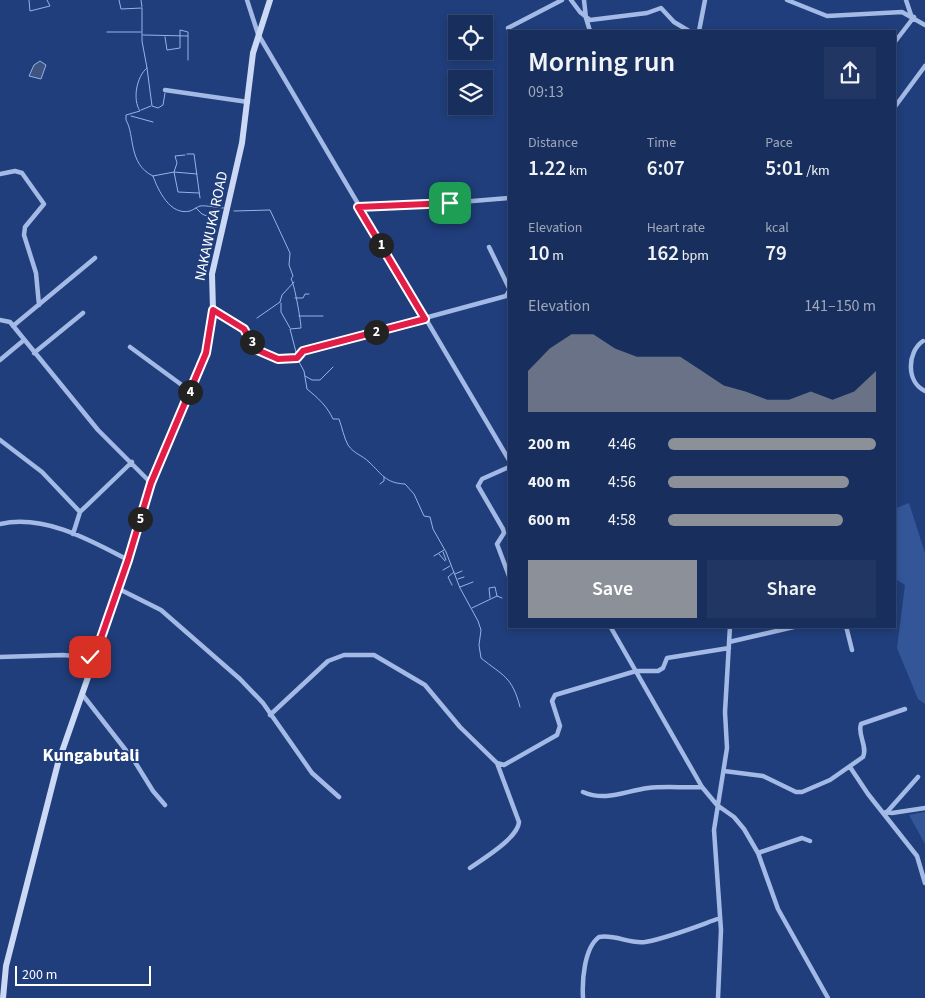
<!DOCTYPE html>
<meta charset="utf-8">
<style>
:root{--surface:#182e5c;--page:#213662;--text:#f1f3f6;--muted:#9fa8bb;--line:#364a72;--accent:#8c9099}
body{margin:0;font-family:"Source Sans 3",sans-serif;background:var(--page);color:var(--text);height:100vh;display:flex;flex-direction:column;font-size:19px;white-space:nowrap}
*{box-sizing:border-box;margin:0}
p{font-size:16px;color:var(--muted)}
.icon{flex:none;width:28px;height:28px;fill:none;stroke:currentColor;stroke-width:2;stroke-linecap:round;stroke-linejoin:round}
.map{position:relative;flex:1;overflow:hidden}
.side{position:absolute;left:508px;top:30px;width:388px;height:598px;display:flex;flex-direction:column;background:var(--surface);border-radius:0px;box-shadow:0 2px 8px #0003,0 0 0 1px var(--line)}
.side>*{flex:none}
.buttons{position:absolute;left:448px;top:15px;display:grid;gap:10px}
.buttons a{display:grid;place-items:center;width:45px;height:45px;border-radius:0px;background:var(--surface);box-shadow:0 2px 8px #0003,0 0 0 1px var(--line);font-size:25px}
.scale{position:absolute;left:15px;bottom:12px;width:136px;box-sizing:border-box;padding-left:5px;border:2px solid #fff;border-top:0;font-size:14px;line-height:18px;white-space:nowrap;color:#fff;-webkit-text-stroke:4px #203e7b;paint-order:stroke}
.pin{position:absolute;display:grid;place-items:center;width:42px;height:42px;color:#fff;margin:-21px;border-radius:10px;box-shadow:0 2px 8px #0006}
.km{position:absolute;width:25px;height:25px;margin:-12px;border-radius:50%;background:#222;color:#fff;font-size:14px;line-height:25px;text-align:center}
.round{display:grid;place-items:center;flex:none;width:52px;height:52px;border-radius:0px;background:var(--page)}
.headline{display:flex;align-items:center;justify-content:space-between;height:85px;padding:0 20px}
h1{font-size:28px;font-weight:600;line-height:38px}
.figures{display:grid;grid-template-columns:repeat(3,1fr);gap:8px;height:85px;padding:5px 20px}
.figures div{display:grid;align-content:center}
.figures b{font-size:21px;font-weight:600}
.figures small{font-size:14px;font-weight:400}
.figures p{font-size:14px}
.chart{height:140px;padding:10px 20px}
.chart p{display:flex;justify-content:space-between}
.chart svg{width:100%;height:90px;margin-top:5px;fill:var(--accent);opacity:.7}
.action{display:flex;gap:10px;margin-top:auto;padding:10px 20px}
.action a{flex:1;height:58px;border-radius:0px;background:var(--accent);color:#fff;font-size:20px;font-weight:600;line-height:58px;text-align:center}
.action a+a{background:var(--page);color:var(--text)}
ul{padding:0 20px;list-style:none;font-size:16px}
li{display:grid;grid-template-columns:80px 60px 1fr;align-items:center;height:38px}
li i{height:12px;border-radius:6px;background:var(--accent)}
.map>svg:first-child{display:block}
</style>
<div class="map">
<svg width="925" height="998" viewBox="0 0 925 998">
<rect width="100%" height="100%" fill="#203e7b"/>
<path fill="#335699" d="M909,503L925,553V704L918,699L897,648L905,585L894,578V509Z
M925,812V844L909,815Z"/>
<path fill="#3e5481" stroke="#96b3e7" d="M40,61L46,65L41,79L29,76L34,65Z"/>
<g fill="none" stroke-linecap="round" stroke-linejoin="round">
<path stroke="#96b3e7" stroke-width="1" d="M29,0L30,11L50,6L47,0
M119,0L121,9L142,8V41L147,68C137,76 132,99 140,111L126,115V120C135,135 128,164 153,176C158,190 170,216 190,211C193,210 197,207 200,206C206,205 218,208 224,208
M141,0L142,7
M107,32H141
M143,35L188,36V60
M165,37L167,50L180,48V30L188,32V36
M147,68L152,106L158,108L163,105L165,93
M141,110L151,106
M131,116L153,122
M187,154H194L200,198
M185,155L175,156L177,163L174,172L178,192L199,193
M153,176L174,172L197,174
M196,208L202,214L214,219
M234,211L270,210L290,253L289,265L293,276L291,279C294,282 301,321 301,328L290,329L297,356
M295,298H303L305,294H309
M281,303V312L290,328
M299,316H323
M257,318L280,302L282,295L294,282
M298,360L304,371L307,389C318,398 327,406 333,419H339C342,427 344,438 348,445C354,454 362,455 369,462C382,474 385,483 405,484L414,494L424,516L430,517L433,529L446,552L460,588L478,621L481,630L479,645L481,658C503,676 512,676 520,707
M305,376L312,380H320L333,367
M380,484L384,481V477
M443,552L446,560
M439,554L445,561
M434,556L444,550
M443,570L450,566
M455,574L462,571
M458,579L464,577
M452,585L448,577L454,572
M460,587L473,582
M490,598L489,588L495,587L497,596
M472,608L497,596L502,598"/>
<path stroke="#a3b9e6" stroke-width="4.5" d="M247,0L258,34L509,460
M571,0L580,12L590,20L647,13L661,8L674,22L689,31
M584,0L586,18L590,31
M787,0L827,16L902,12L925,25
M906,0L911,15
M508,28L562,0
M699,31L705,0
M894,43L914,17
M165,90L248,102
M894,108L925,66
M0,174L15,171L22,173L44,204L25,227L24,235L36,273L39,305
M358,207L424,205L509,198
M489,247L509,288
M213,310L244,329L255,349L278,359L297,358L303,351L506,296L509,291
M0,320L10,322L98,430L151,483
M13,326L95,258
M923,341C907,352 906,382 925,391
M130,347L190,391
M34,353L83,313
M0,360L24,340
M0,440L42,472L80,512
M0,524C44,514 90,540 128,560
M73,534L80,512L132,462
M509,576L497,544L504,533L503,529L478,486L482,479L509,467
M117,588L161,610L240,679L263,703L312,773L339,797
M610,626L702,787L717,805L734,817L744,829L758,853L778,909L828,998
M846,626L852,650
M729,642L798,626
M0,657L63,655L95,658
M82,694L135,762L153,791L165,805
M270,715L328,661L344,655H374L425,685L460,727L497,763L504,765L557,735L560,726L552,701L555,695L636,671H658L663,668L667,658L729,648
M850,767L868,794L917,856L925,883
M724,771L763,776L796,792H802L830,780L863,757C868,746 857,735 861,724L905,709
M583,792C606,802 625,791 648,788C665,786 684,788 702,787
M886,812L892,813L925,808
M887,812L918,777
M758,853L802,838L810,841
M470,868C483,859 518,838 519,822L497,763
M583,998C582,981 584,948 599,937C615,934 629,944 645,942C671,937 695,927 720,918
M718,998L721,930L714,830L727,748L725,712L730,626"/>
<path stroke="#ccd9f5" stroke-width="6" d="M3,998L6,966L58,763L109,617L151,483L208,346L213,310L212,274L242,143L253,53L270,0"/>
</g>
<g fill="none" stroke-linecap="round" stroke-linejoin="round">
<g stroke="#fff" stroke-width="10">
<path id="route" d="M90,657L94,658L128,560L151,483L206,353L213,310L244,329L255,349L278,359L297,358L303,351L425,319L358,207L450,203"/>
</g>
<use href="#route" stroke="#e11d48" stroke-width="6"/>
</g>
<g text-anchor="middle" stroke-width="4" stroke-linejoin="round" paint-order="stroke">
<g font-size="15" fill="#fff" stroke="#203e7b">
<text transform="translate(211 226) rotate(-78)" y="5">NAKAWUKA ROAD</text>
</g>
<g font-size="18" font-weight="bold" fill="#fff" stroke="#203e7b">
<text x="91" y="761">Kungabutali</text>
</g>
</g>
</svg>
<div class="buttons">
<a><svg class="icon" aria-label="locate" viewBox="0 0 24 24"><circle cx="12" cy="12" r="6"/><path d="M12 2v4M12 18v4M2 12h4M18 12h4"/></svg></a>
<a><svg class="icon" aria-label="layers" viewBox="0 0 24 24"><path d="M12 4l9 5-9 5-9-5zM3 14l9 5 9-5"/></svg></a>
</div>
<div class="scale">200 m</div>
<div class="pin" style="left:450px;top:203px;background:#1e9e55"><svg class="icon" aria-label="arrive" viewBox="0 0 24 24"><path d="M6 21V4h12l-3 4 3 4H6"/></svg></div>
<div class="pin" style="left:90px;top:657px;background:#d93025"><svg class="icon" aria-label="check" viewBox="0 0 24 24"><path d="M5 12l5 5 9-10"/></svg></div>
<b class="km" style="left:381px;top:245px">1</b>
<b class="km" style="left:376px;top:332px">2</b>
<b class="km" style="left:252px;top:342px">3</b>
<b class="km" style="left:190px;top:392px">4</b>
<b class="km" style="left:140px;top:519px">5</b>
<section class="side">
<div class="headline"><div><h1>Morning run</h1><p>09:13</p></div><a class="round"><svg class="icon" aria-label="share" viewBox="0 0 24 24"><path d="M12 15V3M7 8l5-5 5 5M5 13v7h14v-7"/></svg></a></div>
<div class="figures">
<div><p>Distance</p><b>1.22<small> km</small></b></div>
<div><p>Time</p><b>6:07</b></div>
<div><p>Pace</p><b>5:01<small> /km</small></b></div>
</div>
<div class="figures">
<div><p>Elevation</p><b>10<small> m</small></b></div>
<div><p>Heart rate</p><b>162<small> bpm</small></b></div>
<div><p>kcal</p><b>79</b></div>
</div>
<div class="chart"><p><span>Elevation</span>141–150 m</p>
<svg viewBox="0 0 160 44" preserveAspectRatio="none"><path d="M0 44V24L10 13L20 6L30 6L40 13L50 17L60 17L70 17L80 24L90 31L100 34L110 38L120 38L130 34L140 38L150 34L160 24V44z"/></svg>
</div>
<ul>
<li><b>200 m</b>4:46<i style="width:100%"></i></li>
<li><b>400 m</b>4:56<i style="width:87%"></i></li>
<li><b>600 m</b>4:58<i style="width:84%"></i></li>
</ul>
<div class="action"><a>Save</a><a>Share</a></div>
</section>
</div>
